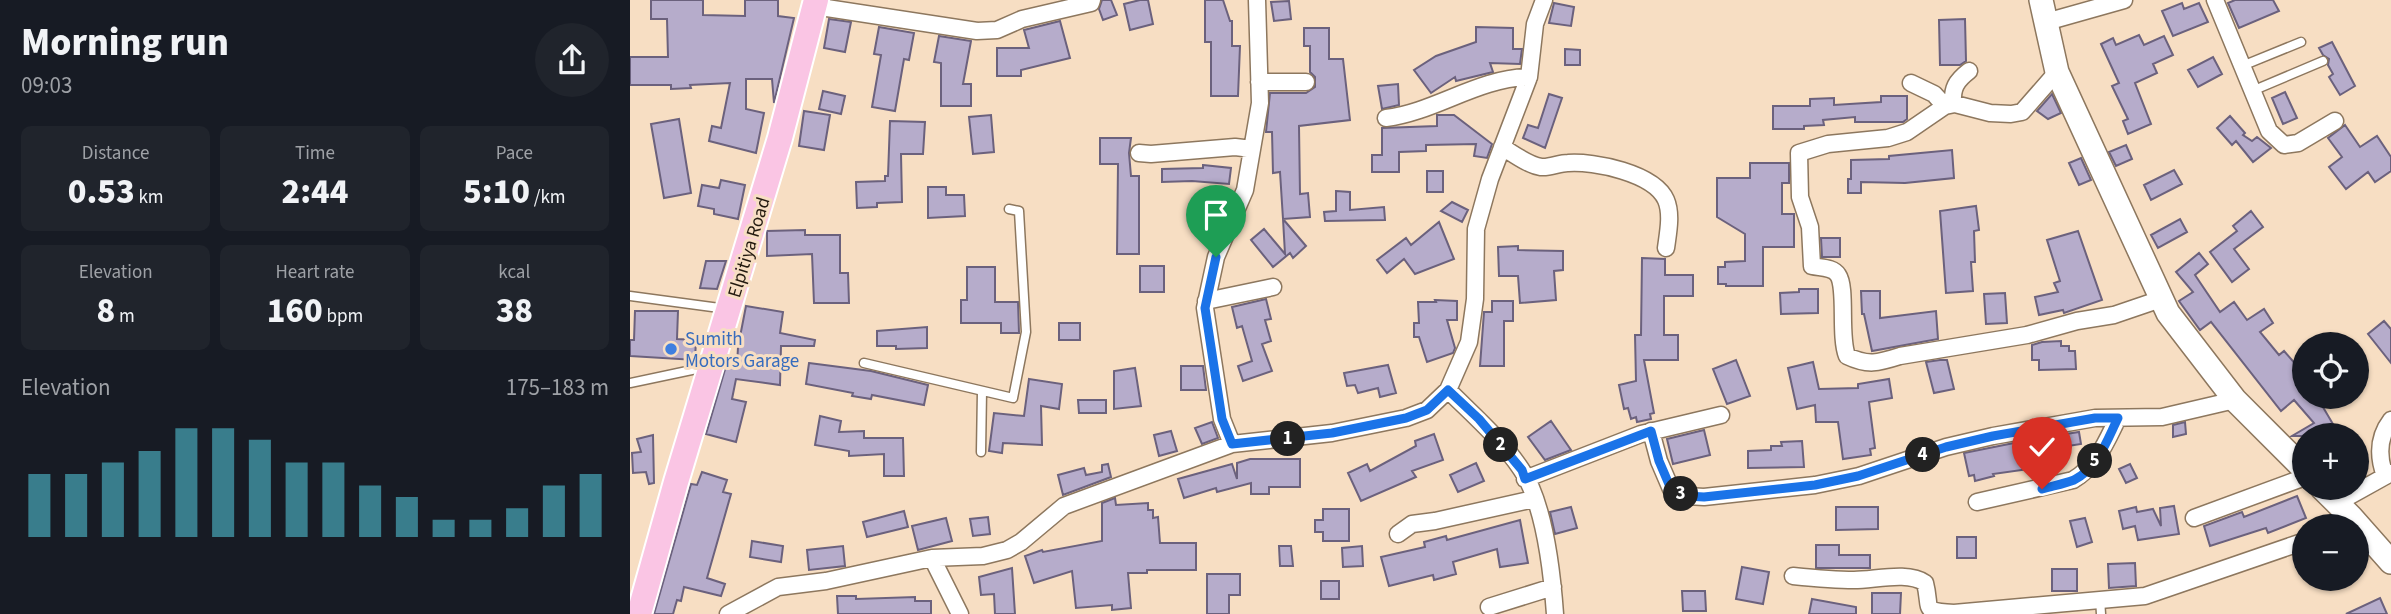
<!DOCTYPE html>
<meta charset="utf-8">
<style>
:root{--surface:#171b24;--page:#20242c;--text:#f1f3f6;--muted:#9ea1a6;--accent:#397d8c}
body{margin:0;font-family:"Source Sans 3",sans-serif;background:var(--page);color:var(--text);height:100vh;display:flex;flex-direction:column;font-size:26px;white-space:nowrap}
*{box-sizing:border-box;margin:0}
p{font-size:23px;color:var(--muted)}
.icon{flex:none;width:38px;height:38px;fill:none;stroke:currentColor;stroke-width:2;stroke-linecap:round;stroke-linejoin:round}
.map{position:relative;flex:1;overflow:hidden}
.side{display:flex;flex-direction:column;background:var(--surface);width:630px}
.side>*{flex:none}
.fabs{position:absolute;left:1662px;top:332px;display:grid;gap:14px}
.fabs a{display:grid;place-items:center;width:77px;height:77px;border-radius:50%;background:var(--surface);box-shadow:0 2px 5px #0004;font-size:35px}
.pin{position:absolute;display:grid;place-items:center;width:60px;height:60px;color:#fff;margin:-72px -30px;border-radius:50% 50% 50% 0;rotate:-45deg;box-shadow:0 0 7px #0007}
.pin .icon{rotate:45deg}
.km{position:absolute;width:35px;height:35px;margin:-18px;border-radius:50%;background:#222;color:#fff;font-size:19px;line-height:35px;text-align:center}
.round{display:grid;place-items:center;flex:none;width:74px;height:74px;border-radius:37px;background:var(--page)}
.head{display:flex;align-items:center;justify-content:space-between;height:119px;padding:0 21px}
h1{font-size:38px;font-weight:800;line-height:52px}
.stats{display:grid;grid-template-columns:repeat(3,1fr);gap:10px;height:119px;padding:7px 21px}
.stats div{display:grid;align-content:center;border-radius:10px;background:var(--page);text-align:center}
.stats b{font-size:35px;font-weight:800}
.stats small{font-size:19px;font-weight:400}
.stats p{font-size:19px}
.chart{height:196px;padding:14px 21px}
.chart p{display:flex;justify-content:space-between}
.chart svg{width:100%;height:126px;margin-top:7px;stroke:var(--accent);stroke-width:6}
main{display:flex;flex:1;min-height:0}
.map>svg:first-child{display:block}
</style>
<main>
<section class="side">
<div class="head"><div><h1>Morning run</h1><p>09:03</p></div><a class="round"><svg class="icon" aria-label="share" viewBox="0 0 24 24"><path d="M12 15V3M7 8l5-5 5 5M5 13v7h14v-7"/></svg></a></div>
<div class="stats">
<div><p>Distance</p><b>0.53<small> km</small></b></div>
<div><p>Time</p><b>2:44</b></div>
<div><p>Pace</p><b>5:10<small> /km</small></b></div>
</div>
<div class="stats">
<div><p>Elevation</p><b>8<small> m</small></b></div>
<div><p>Heart rate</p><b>160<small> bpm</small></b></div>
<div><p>kcal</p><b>38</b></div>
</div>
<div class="chart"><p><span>Elevation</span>175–183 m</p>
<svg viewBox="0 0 160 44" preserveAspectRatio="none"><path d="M5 44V22M15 44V22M25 44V18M35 44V14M45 44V6M55 44V6M65 44V10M75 44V18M85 44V18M95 44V26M105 44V30M115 44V38M125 44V38M135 44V34M145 44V26M155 44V22"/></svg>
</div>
</section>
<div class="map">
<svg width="1761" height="614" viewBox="0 0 1761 614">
<rect width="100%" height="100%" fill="#f7dec3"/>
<path fill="#b6accb" stroke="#6b617d" stroke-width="2" d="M21,0H73V15L115,16V0H148V16L164,18L144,103L142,79H116V109L134,113L126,153L79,141L82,126L91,128L100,83L60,85L61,88L41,89V85H0V57H38L37,19H21Z
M472,0H481L487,15L473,20L469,9Z
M510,0H518L523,24L500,30L494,4Z
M575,0H593L600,21H602V46H610L608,96H581V42H575Z
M1605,0H1643L1649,11L1609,28L1598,3Z
M659,1L661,19L644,21L641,2Z
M924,3L944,7L941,26L919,23Z
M1552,3L1554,9L1569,3L1578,22L1543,36L1532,11Z
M199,19L221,22L215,52L194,48Z
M1335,19L1336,61L1330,65H1310L1309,20Z
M430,21L440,58L391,70V76H367V48H399L394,30Z
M249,27L284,33L279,60L274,59L265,111L242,107L251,55L244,54Z
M846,27L883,28V49H892L890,64L860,63L863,72L826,81L825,77L801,93L784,70L806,56L846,42Z
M674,28H699V59H713L720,120L669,126L670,194L678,193L680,217L653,219L650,172L643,173L642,132H636L640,93H676L685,87V77L680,72V46H674Z
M1509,35L1514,45L1534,36L1543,55L1523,64L1527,73L1505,83L1521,124L1498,134L1493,121L1498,119L1482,86L1489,83L1471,44L1483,38L1486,45Z
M309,36L341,41L333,84H341V106H311V63L304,62Z
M1702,42L1725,86L1710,95L1699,77L1703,74L1698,65L1699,59L1693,55L1689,48Z
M935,49L950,50V65H935Z
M1583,57L1592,74L1568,87L1558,70Z
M768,84L769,105L752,109L748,86Z
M193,91L215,96L211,114L189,109Z
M1655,92L1667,118L1653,124L1642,98Z
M919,94L932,98L915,148L893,138L898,125L908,128Z
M1422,94L1431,113L1418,119L1407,111Z
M1251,96H1277V119L1273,122H1225V117L1193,120L1194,125L1174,126V129H1143V106H1180V99L1204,98V105L1251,102Z
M174,111L200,115L194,150L169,146Z
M361,115L364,152L343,154L339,117Z
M807,115H824L862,144L857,158L844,156L846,144L796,145V151L769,152V172H742V155H752V128L807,126Z
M1600,116L1615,133L1613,135L1622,141L1627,137L1641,148L1623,162L1606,141L1602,145L1587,128Z
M49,119L61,193L34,198L21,124Z
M260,121L295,122L293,154H271L272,202L247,203V207L227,208L226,182L255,181V176H258Z
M1715,125L1730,147L1747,136L1761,157V171L1745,182L1738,172L1716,189L1699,167L1712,157L1698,138Z
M470,138H501L499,153L501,176H509V254H487L488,164H470Z
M1496,145L1502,159L1486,166L1479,152Z
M1322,150L1324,178L1275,183L1231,182V193H1218V179H1221V160L1259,159V156Z
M1451,158L1461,180L1449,185L1439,163Z
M1120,163H1159V183H1152V214H1164V247H1133V286H1096V284H1088V267H1095V262L1115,261V234L1087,217V178H1120Z
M573,165L601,168L599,184L562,181L532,182V169L573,168Z
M1544,170L1552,184L1521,200L1514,185Z
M797,171H813V192H797Z
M91,180L115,185L108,219L84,214V209L68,206L72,185L89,188Z
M298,187H316V195H334L335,216L298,218Z
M706,191L720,192V210L754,207L755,220L695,221L694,212L706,211Z
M822,202L838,210L832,222L811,211Z
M1346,206L1349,230L1344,231L1345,262H1341L1343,291L1316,293L1310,211Z
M1621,211L1633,227L1604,249L1619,269L1602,282L1580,252L1607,231L1603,226Z
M653,219L676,246L663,258L660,253L643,267L621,240L634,229L655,254Z
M1550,219L1557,232L1528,248L1521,235Z
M809,222L824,259L785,274L774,259L757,273L747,260L776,238L781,245Z
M175,230V235H210V273H218L219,303H184L182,254L137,256V231Z
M1448,231L1472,300L1434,313L1433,310L1409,315L1405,297L1428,292L1424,283L1430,281L1417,240Z
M1191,238H1210V257H1192Z
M888,246V250L933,251V270L924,271L926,300L890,303L888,276H869L868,247Z
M1569,253L1578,264L1565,275L1590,312L1604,302L1617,320L1634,309L1643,323L1630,332L1649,355L1654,351L1675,375V397H1687L1710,436H1662L1684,423L1664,400L1651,411L1581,322L1570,330L1549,301L1563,292L1546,272Z
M1012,258L1035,259V275H1063V296H1034V335H1048V360H1014L1024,413L1020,414L1021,419L1007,422L1006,417L1001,419L998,408L994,409L989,385L1006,381L1005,335H1011Z
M76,261H96L87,289L70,288Z
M510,266H534V292H510Z
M337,267H365V302H388L389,333H371V323H331V300H337Z
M1169,289H1188V313L1151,314L1150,293L1169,292Z
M1231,291H1250V318L1306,311L1308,339L1242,351L1234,314H1232Z
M1375,293L1377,323L1356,324L1354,294Z
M636,299L641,319L635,320L641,341L632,344L642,371L613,381L608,366L622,361L612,326L607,328L602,307Z
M805,300L827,301V320H817L825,348L823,353L797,362L789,337H784V323H789L788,302H806Z
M862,301H883V321H874V366H850L854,312H862Z
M116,306L153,312L150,333L185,340L184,346H151L150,385L106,379L102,399L116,402L106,442L76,434L96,366H107L108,347Z
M5,311H48L47,339L66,340L65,360L0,356V340H4Z
M1754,321L1761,329V363L1738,334Z
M429,323H450V340H429Z
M297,327V348L266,349V346H247V331Z
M1431,341V346H1439V351H1445L1446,369L1409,370V360H1402V345L1412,342Z
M1106,360L1120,396L1097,404L1083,369Z
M1310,360H1317L1324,389L1304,393L1296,362Z
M1183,362L1189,389L1228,388V384L1259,379L1262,398L1239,402L1245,448L1240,449L1241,455L1213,459L1208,422H1186L1185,405L1167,409L1158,368Z
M179,363L241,371L298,385L294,405L242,395L241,399L222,396L223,393L176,384Z
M758,365L766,393L750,397L748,388L728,393L725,385L717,386L714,373Z
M551,366H573L576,390H551Z
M505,368L511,406L484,409V371Z
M399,379L432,384L429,409L411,406L412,445L373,443L372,453L359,451L364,413L394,416Z
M448,400H476V413H449Z
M190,416L211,421L209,432L234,431V438H273L274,476H254V454L219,456V451L185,445Z
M921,421L941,450L915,460L898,437Z
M582,422L588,438L572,444L565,428Z
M1555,422L1556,434L1543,437V425Z
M1074,430L1080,455L1043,464L1037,439Z
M541,431L547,451L529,456L524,435Z
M1449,432L1451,444L1425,448L1423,436Z
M804,434L813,460L782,471L786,477L731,501L718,473L737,464L740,471L786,446L785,441Z
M23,435L24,483L19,484L16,472L3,473L2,453L11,452L7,439Z
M1399,440L1405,468L1363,474L1364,476L1345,481L1344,475L1339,476L1334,453Z
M1172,441L1174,467L1118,468V451L1141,450V446H1152L1151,442Z
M620,459H670V487H639V494H621V483L587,492L586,488L554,498L548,479L602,464L607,479V463Z
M846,463L854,481L828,492L820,475Z
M478,464L481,477L433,495L428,475L454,468L456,475L472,472V465Z
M1500,464L1507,478L1496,483L1489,469Z
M72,472L97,480L93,492L101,494L77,578L95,584L91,596L54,587L51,601L47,600L43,614H24L61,484L67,485Z
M1667,496L1676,518L1638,533L1636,528L1580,546L1574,526L1612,512L1614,517Z
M485,498L486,505L518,503V510H523V518L528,517L530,543H566V570H517V573H498L501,608L482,610V605L446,608L442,571L404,583L395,556L412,550L413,552L472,541V503Z
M1544,506L1549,534L1508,540L1505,526L1493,529L1489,511L1506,507L1507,512L1523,509L1531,526L1530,508Z
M941,507L947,528L925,534L920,512Z
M1206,507H1248V529L1206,530Z
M693,509H719V541H693V532H685V520H693Z
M274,511L278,527L237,537L233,522Z
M358,517L360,534L343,536L340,519Z
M316,518L322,541L288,550L282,526Z
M1455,518L1462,542L1447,547L1440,521Z
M890,520L898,563L870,567L867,549L823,562L826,574L804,580L803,575L759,586L751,557L795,547L794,542L816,536L817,540Z
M1327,537H1346V558H1327Z
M122,541L153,546L151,562L120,557Z
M1186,545H1209V555H1240V568H1186Z
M213,546L215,566L179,570L177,550Z
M649,546H661L663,566H650Z
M732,546L733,566L713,567L712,548Z
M1505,563L1506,586L1479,588L1478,564Z
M1112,567L1139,572L1133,604L1106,599Z
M382,568L385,614H365L364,594L351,595L349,577Z
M1422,569H1447V591H1422Z
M577,574H610V595H599V614H577Z
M691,581H709V599H691Z
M1052,591H1075L1076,611H1053Z
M1242,593H1271L1270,614H1242Z
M207,596H226V599L285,597V601H301V614H208Z
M1750,598L1757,614H1716Z
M1182,599L1226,607V614H1179Z"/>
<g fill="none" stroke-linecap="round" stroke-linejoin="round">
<g stroke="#8d775e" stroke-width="11">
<path id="lane" d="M1612,66L1671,42
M1622,91L1693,61
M0,296L97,309
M234,363L383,398L396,332L389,211L379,209
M0,383L76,367
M351,452L352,391
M1470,599L1471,614"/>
</g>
<g stroke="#8d775e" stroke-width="19">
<path id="street" d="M1585,0L1639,131L1654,145L1668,143L1705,121
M184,6L347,31L367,30L392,19L461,3L462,0
M1416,22L1494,0
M1427,72L1392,112L1381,114L1360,113L1325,104L1315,106L1277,132L1258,138L1198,144L1169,153L1170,197L1180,227L1182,266C1191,268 1203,267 1208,275C1217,288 1209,336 1217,356C1238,366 1248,363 1270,356L1397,335L1447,321L1484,315L1531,299
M629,82H676
M1281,83L1304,94L1315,106
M1323,104C1322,88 1326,81 1339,71
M756,118C805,112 848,78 899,77
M872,147C884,154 898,165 911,167C920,168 929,163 938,163C964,161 1024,173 1036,200C1042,214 1038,233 1036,248
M509,153L521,154L605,147L622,149
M576,301L643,287
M818,390C843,415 871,439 891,469C915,504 922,572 925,614
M1021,431L1029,461L1041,489L1057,496L1074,497L1185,485L1229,476L1316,447L1363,436L1465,418L1532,417L1605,400
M602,444L592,419L575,308L586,257L615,190L630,103L627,0
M1755,476C1748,457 1748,437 1761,420
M895,479L1011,434L1091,415
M1347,502L1443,480C1467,466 1476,442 1488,418
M1707,503L1761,473
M1564,518L1675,477
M1704,527L1721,517
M768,534L782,524L805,521L904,499
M302,558L330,614
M1163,576C1183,578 1204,580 1224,580C1245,580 1278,571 1295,583C1302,610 1290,611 1324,613L1515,596L1675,541
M859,607L923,587
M98,614L148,587L196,581L302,558L353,556L377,550L391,542L434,506L602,444L702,433L776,418L797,410L818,390L839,342L845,299L846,229L860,179L899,77L905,24L914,0"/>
</g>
<g stroke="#8d775e" stroke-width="26">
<path id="secondary" d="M1411,0L1427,72L1538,313L1605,400L1675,470
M1692,488L1721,517L1761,562"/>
</g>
<g stroke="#fff" stroke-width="28">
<path id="primary" d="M9,614L46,482L150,138L186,0"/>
</g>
<use href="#lane" stroke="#fff" stroke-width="8"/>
<use href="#street" stroke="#fff" stroke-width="16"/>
<use href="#secondary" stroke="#fff" stroke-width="23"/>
<use href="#primary" stroke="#fac5e4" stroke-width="24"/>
</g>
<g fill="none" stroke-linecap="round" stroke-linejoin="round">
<g stroke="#fff" stroke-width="14">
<path id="route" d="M586,257L575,308L592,419L602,444L702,433L776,418L797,410L818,390L849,419L892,470L895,479L1021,431L1029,461L1041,489L1057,496L1074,497L1185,485L1228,476L1316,447L1363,436L1465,418H1488C1477,440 1468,468 1444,480C1434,484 1422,486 1412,489"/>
</g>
<use href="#route" stroke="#1a73e8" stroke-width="9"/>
</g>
<circle fill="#3f7fe0" stroke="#f7dec3" stroke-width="2.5" cx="41" cy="349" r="7"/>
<g text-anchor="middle" stroke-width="6" stroke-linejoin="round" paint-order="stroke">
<g font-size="19" fill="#22190f" stroke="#f7dec3">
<text transform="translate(118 247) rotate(-73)" y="7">Elpitiya Road</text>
</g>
<g font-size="19" fill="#366cbe" stroke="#f7dec3" text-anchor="start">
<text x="55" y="345">Sumith<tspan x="55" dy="22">Motors Garage</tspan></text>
</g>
</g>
</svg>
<div class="fabs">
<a><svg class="icon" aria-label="locate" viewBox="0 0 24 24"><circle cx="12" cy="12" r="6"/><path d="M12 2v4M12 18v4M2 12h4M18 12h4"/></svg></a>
<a>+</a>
<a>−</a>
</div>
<div class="pin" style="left:586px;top:257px;background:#1e9e55"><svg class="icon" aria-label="arrive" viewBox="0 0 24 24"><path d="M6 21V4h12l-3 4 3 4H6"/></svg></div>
<div class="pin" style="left:1412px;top:489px;background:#d93025"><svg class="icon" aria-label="check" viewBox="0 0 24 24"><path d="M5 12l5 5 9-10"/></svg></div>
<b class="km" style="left:658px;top:439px">1</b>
<b class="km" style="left:871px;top:445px">2</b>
<b class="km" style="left:1051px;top:494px">3</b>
<b class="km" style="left:1293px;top:455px">4</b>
<b class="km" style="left:1465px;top:461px">5</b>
</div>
</main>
